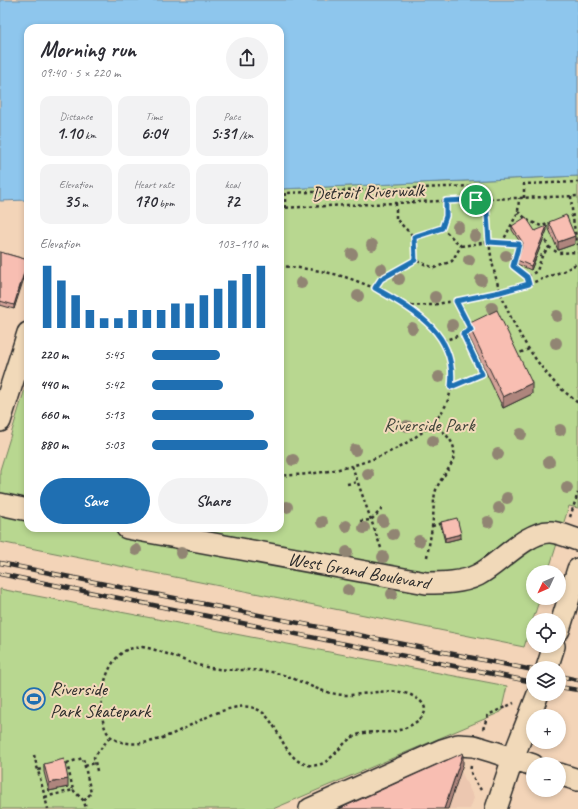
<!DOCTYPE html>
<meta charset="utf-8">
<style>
:root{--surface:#fff;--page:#f2f2f3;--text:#2b2b33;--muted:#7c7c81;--accent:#1f6fb2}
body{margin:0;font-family:Caveat,sans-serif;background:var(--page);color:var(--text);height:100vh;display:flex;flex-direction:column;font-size:15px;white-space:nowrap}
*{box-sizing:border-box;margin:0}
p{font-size:13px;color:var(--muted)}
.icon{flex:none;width:22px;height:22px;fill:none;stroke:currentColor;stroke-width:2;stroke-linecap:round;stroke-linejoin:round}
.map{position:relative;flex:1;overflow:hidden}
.panel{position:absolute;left:24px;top:24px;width:260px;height:508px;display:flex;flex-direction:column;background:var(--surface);border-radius:12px;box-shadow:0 2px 6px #0003}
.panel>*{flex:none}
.needle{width:26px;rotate:226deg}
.buttons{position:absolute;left:526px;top:565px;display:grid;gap:8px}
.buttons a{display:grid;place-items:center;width:40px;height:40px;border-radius:50%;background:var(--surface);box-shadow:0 2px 6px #0003;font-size:20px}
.pin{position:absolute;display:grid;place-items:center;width:34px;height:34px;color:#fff;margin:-17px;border:2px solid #fff;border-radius:50%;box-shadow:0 1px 4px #0007}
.round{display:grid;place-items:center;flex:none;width:42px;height:42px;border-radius:21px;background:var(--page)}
.head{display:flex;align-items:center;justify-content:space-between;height:68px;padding:0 16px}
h1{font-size:22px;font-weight:600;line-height:30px}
.figures{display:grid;grid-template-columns:repeat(3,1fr);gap:6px;height:68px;padding:4px 16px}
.figures div{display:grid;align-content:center;border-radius:10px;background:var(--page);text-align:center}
.figures b{font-size:17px;font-weight:600}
.figures small{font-size:11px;font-weight:400}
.figures p{font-size:11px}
.chart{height:112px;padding:8px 16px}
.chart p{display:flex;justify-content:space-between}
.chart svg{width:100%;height:72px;margin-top:4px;stroke:var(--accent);stroke-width:6}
.primary-button{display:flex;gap:8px;margin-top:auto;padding:8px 16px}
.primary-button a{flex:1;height:46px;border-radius:24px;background:var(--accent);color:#fff;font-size:16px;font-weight:600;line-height:46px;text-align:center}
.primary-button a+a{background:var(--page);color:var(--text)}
ul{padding:0 16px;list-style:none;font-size:13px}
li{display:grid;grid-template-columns:64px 48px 1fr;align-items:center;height:30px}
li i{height:10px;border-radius:5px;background:var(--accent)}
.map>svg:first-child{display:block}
</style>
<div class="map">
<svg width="578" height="809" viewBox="0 0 578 809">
<rect width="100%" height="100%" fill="#f3d4b8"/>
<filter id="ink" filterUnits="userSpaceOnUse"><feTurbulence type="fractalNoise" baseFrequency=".025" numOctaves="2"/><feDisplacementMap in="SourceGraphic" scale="8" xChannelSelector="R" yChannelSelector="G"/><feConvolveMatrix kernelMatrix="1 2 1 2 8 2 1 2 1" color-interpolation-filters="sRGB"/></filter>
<g filter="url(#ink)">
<path fill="#ecc7b0" d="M459,767L474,798L470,809H365Z"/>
<path fill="#b8d790" stroke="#72815e" d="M578,176V508L569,506L548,572H533V598H540L524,647L0,542V470L28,379V528H280V189Z
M0,589L507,686L501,712L273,809H0Z"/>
<path fill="#8ec6ed" stroke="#66889f" d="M0,0H578V176L280,189V28H28V200L0,201Z"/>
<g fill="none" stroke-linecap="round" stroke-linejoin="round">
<g stroke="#2b2b2b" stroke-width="24">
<path id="minor" d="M0,421L28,333
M0,504L28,510
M127,528L426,583C443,583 462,583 478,575C498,565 528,530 551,532C560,533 569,537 578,540
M559,630L578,569
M547,668L554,646
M559,774L578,780
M310,809L442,750L458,745L474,746L494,752L533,765
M496,809L513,758L538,694"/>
</g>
<path stroke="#2b2b2b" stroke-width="2.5" stroke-dasharray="3 3" stroke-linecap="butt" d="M571,196C572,213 574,229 578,245
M524,198V184L578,182
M486,199C488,221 488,244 493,266C502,308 526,351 555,383C562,390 570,396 578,403
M396,203V219L414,237
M280,208L486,199L578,196
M285,208V193L474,186L476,200
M518,212L529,221L541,226L551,223
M565,218L572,216
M442,228L461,246L452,261L434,268L415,260L414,237Z
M442,228L446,216V201
M502,243L518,212L519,198
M519,244L513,267L527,277L537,271L542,256L549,247L543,236
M461,246L489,242L520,244
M549,247L558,253L578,252
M535,252L542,256
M280,266C303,268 327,271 348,278C381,289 418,308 440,336C452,351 455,375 450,393C447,408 436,421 425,430C392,456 349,470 307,474C298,475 289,475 280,476
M375,288L381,279L415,260
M456,301L469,325
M405,306L432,305L500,292L529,284L566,270L578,263
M443,341L463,334L482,374L452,387
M515,355L529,349
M352,466L381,548
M347,484L358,482
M570,517L578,493
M360,521L371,520L384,507
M432,526L443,523
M427,557C429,544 432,531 433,518C434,509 433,499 436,490C441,475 456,466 454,449C452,438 441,430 433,423
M142,647C162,650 182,661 202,666C226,673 251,667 276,673C295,677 312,689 331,693C336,694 341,695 347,695C370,695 399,684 419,700C422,702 425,706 425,710C425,716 418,721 413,724C406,728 399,731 391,732C379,733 364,730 353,737C337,746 330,769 308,765C274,758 281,696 233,708C224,710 215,713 207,717C181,729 152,749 122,742C114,740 108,736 105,728C97,706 103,666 123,652C129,648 135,648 142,647Z
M483,729L488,715L514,703
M34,755L48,809
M67,763L83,758L91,793L84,801L86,809
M85,766L95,763
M471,766C469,775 476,782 481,790
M38,770L46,768
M97,771L94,757L110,737
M73,790L84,801
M45,797L73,790L67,763L63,764"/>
<use href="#minor" stroke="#f1d9b9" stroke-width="21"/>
<g stroke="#2b2b2b" stroke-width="4.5">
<path id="rail" d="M0,563L533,670
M0,574L533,682
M559,676L578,680
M559,687L578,690"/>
</g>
<use href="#rail" stroke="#f1d9b9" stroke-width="3" stroke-dasharray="9" stroke-linecap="butt"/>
</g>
<g fill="#918573">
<circle cx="458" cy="227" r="6"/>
<circle cx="475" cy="236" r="6"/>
<circle cx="372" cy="245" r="6"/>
<circle cx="352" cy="254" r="6"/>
<circle cx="506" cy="256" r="6"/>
<circle cx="469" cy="260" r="6"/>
<circle cx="381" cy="269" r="6"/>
<circle cx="399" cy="279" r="6"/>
<circle cx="481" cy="280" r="6"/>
<circle cx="301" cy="283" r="6"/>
<circle cx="358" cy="296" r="6"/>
<circle cx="435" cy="297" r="6"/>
<circle cx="492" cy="308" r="6"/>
<circle cx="557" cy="316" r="6"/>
<circle cx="452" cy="325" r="6"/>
<circle cx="412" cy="328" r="6"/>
<circle cx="556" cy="343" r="6"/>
<circle cx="439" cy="377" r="6"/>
<circle cx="407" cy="426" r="6"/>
<circle cx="560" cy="430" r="6"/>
<circle cx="521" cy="434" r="6"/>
<circle cx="433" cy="441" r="6"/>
<circle cx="355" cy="450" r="6"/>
<circle cx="498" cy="454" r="6"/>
<circle cx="293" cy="460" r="6"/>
<circle cx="549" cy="462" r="6"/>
<circle cx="368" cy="474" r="6"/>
<circle cx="567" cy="488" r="6"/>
<circle cx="507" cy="498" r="6"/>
<circle cx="287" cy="507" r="6"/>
<circle cx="499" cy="508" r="6"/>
<circle cx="383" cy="521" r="6"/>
<circle cx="322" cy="522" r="6"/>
<circle cx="488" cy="522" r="6"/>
<circle cx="346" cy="526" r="6"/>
<circle cx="364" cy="528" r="6"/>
<circle cx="393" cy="534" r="6"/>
<circle cx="419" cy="541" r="6"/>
<circle cx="136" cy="550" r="6"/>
<circle cx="347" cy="552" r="6"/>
<circle cx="181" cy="553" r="6"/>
<circle cx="383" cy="557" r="6"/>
<circle cx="348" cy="590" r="6"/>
<circle cx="392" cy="594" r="6"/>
</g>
<path fill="#d5a399" stroke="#2b2b2b" d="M549,222L575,244L558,250L549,229Z
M512,226L535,231L547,230L531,270L517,264V260L522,245L512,230Z
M0,252L28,260L14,309L0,305Z
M468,324L532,394L503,408L468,335Z
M441,522L461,538L445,542L441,526Z
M44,764L68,787L49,791L44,772Z"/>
<path fill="#ae857d" stroke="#2b2b2b" d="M547,226V230L531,270V266Z
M575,236V244L558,250V242Z
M28,262V266L14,309V305Z
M532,383V394L503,408V397Z
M461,534V538L445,542V538Z
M463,753V764L448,809H444Z
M68,779V787L49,791V783Z"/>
<path fill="#f8beb2" stroke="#2b2b2b" d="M566,215L575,236L558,242L549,222Z
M526,217L535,231L547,226L531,266L517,260L523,243L512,226Z
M0,252L28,260L14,305L0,301Z
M497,310L532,383L503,397L468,324Z
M457,518L461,534L445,538L441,522Z
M463,753L444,809H339Z
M64,759L68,779L49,783L44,764Z"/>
</g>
<g fill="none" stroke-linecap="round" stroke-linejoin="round" filter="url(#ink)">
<g stroke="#fff" stroke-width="8">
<path id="route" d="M486,199L489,242L519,244L513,266L527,277L529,284L500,292L456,301L471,330L463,334L482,374L451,387C458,334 415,311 375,288L381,279L415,260L414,237L442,228L446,216V201Z"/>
</g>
<use href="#route" stroke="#1f6fb2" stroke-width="5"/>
</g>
<defs>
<g id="stadium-ring" transform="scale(1.15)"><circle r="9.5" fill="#f1d9b9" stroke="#1f6fb2" stroke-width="1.5"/><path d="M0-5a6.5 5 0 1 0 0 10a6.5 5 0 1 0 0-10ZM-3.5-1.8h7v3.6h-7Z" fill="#1f6fb2"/></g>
</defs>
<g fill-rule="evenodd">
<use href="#stadium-ring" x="34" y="699"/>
</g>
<g text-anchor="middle" stroke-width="4" stroke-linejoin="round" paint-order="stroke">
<g font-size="19" fill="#2b2b2b" stroke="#f1d9b9">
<text transform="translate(368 191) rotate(-2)" y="7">Detroit Riverwalk</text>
<text transform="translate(359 570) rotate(10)" y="7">West Grand Boulevard</text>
</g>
<g font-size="19" fill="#40453a" stroke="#f1d9b9">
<text x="429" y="431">Riverside Park</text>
</g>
<g font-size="19" fill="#2b2b2b" stroke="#f1d9b9" text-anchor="start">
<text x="50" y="695">Riverside<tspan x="50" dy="22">Park Skatepark</tspan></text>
</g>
</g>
</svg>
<div class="buttons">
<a><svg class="needle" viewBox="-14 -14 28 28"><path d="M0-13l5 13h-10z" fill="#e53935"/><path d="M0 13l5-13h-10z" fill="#7c7c81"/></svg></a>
<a><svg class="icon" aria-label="locate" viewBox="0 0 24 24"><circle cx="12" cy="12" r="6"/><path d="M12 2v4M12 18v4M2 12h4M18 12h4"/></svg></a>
<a><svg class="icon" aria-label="layers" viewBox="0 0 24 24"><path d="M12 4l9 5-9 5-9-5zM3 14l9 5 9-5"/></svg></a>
<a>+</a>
<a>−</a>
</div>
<div class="pin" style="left:476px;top:200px;background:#1e9e55"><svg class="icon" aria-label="arrive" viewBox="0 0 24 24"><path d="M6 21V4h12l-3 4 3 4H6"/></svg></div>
<section class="panel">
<div class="head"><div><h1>Morning run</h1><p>09:40 · 5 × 220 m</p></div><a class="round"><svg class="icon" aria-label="share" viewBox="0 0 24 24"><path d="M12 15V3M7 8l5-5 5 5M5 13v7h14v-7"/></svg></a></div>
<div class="figures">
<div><p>Distance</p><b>1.10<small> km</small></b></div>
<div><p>Time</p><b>6:04</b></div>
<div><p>Pace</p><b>5:31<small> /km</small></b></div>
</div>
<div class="figures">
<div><p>Elevation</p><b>35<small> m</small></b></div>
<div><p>Heart rate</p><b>170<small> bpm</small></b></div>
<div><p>kcal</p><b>72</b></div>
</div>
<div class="chart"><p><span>Elevation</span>103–110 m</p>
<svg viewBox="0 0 160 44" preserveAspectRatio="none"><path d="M5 44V6M15 44V15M25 44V24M35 44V33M45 44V38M55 44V38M65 44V33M75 44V33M85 44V33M95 44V29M105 44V29M115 44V24M125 44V20M135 44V15M145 44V11M155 44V6"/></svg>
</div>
<ul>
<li><b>220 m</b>5:45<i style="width:59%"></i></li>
<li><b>440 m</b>5:42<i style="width:61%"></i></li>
<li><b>660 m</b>5:13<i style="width:88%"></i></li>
<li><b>880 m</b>5:03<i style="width:100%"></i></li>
</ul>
<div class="primary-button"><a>Save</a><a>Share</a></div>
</section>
</div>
